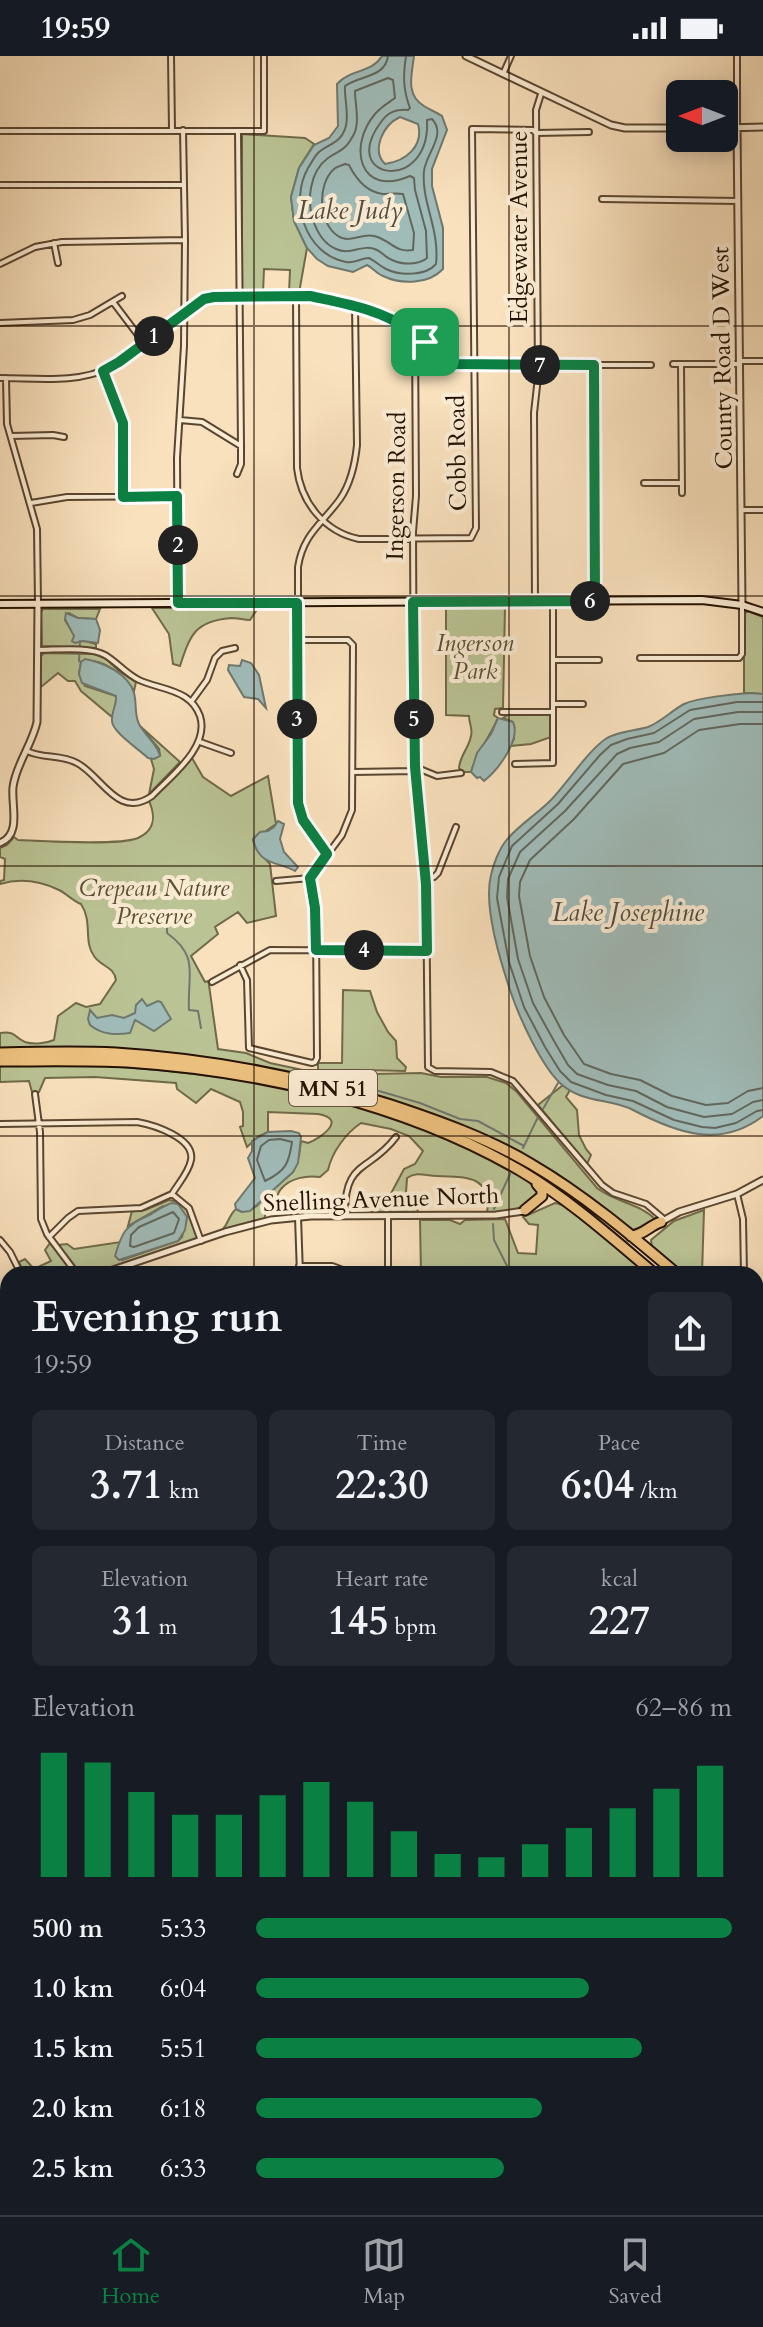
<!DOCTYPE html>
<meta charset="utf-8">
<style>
:root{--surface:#171b24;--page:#242831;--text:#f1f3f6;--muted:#9ea1a6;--line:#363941;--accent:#0b8043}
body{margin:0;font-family:Cardo,serif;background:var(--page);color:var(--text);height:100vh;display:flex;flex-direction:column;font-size:30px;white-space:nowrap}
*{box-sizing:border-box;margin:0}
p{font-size:26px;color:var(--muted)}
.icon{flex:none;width:44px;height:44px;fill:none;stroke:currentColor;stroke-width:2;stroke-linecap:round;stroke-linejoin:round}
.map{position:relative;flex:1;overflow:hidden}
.sheet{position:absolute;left:0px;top:1210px;width:764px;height:950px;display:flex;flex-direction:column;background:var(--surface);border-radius:24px 24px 0 0;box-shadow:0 4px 20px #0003}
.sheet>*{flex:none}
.needle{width:52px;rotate:270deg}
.tools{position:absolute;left:666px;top:24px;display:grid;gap:16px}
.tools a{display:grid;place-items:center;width:72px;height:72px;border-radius:12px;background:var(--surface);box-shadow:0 4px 20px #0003;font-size:40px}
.pin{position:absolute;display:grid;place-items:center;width:68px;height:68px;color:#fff;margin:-34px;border-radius:16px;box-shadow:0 4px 12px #0006}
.km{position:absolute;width:40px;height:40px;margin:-20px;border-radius:50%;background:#222;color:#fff;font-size:22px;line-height:40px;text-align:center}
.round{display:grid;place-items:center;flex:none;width:84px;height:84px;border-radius:12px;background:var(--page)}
.head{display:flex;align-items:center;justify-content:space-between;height:136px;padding:0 32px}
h1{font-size:44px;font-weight:700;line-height:60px}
.stats{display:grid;grid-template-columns:repeat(3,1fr);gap:12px;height:136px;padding:8px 32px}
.stats div{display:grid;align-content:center;border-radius:12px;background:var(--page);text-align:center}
.stats b{font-size:40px;font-weight:700}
.stats small{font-size:22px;font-weight:400}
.stats p{font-size:22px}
.chart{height:224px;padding:16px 32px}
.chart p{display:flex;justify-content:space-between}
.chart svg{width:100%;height:144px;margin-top:8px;stroke:var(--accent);stroke-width:6}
ul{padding:0 32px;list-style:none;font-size:26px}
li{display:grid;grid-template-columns:128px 96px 1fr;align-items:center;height:60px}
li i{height:20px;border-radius:10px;background:var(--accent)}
.status{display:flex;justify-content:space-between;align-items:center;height:56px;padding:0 40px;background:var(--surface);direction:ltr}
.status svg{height:22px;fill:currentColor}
.dock{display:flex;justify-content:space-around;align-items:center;height:112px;border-top:2px solid var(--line);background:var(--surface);font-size:22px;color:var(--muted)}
.dock a{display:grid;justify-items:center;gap:4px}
.dock .selected{color:var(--accent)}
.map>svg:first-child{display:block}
</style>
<div class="status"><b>19:59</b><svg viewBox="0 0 49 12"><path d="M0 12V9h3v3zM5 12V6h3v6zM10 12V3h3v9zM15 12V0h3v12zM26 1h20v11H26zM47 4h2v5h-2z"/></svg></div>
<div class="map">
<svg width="763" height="2159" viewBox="0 0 763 2159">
<rect width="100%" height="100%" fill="#f9e1bd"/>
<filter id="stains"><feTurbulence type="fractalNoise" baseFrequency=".0025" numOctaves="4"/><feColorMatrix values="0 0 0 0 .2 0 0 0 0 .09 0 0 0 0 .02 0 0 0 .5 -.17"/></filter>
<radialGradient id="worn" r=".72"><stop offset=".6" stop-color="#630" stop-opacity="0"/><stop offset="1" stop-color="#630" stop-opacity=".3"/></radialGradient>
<path fill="#bac394" stroke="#706a4a" stroke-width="2" d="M242,78L305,82L314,88L299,112L291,141L294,165L307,192L299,237H289L290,214L264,213L263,237L242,238Z
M505,550L503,652L495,653L494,659L498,662C490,681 477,696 471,716H464L459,712C460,699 469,692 471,680C473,673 469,667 469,660L446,659V551Z
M152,552H258L250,564C244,564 238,562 231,562C195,565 190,579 180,610L173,608L169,578Z
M43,553H100L96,563L78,562L69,557L65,564C76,582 75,583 96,588V592L42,590L41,556Z
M748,555L763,561V638L744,637V558Z
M44,597L95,598L106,603L119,615L136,626L134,635C124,618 100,600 81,606L79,618L85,630L116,640L117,646L112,661L81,635L75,625H68L58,617L41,631V600Z
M508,659H551V681L531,688L510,690L514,683L513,666L503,662Z
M140,670L180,706L149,738L154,713L151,703L160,699L159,693Z
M192,702L203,721L231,740L268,720L276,768L253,784L257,794L270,808L276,860L247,867L238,856L215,871L218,878L191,900L205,926L208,925L209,929L218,993L246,997L270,1007L326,1019L421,1017L441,1021H487L506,1027L517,1036L597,1132C616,1147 640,1147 656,1164L636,1176L556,1117L499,1085L419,1053L349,1031L256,1010L172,997L70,992H0V977C17,975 13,981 25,986C34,989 47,987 54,984L58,960L76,947L86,951L100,948L116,924C114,910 101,911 94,900C83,885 93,866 81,848C73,845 67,838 59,834C40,825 20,822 0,828V825L4,824L5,803L0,801V792L7,789L14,781L18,784C43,785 119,790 138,782C155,774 156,761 149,745Z
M343,934L370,935L377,956L388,976L396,985L397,1002L406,1011L405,1015L365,1014L324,1016L318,1014V1007H342Z
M89,1009C223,1016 364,1038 484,1100C502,1110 527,1120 539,1137C527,1154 507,1156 487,1157C492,1119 466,1121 437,1120C425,1120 418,1115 407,1122L406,1137L416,1149L418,1156H349V1149L376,1148L388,1143L404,1113L415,1108L423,1095L409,1080L391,1073L361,1067C346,1077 332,1096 328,1114L320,1121C307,1119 290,1122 281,1133C276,1138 276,1146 275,1153L265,1158V1162L223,1173C229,1166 229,1159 236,1153L242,1156L257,1150L265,1140L293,1116L299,1100L301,1085L308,1087C321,1082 348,1063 318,1058L268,1056V1076L259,1080L247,1091L240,1071L243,1070V1056L240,1046L211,1033L196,1047L177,1033L176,1027L95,1021L45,1022L39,1036H32L29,1025L0,1026V1010Z
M563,1029L570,1034L566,1041L577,1054L579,1079L586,1093L591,1099L587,1108L538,1049Z
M169,1144C189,1146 191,1164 197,1181L194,1184L90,1218H80L57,1189L67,1188L74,1193L121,1186L117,1193L122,1204L178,1185L182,1181L187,1161L163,1150L128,1170L132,1155L145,1154Z
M555,1147C576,1150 629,1202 647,1218H421L420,1164H450L460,1168L465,1164L505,1163L518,1197L536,1198L538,1169L529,1168L523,1161Z
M704,1154L702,1218H685L652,1191L651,1184L674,1165Z
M50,1187L74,1218H24L19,1206L25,1203L34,1213L51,1205L45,1194Z
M0,1991L8,2011V2152H32V2159H0Z
M375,2152H506V2159H361Z"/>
<path fill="#a0bcb9" stroke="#6f786f" stroke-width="2" fill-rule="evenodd" d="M382,0H414C412,18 405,39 424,50C430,54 436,56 442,60L447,74L432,113V130L443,172V213C429,228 402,229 383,220C377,218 373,212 367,209L353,216L328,210L317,203L307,192L294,165L291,141L299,112L314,89L329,82L338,70L337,28C350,13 372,17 382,0ZM400,61L418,68C424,90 406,105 385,108C371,94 383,69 400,61Z
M66,557L78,562L96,563L100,574L98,587L83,585L75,587L72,585L74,580L65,563Z
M85,603C102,606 129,618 134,637C137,648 134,658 139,668C145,680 157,687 160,700L154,703L148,702C140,694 112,676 112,665C111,656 117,649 116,640L82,627L79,618L81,606Z
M242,604L251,607L259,619L266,652L258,643L244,641L228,614L229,609L240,610Z
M749,637L763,638V1060C720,1093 677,1077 633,1054C611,1042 582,1048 560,1027C541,1009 520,963 511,937C501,907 483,851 491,819C493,809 499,794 505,786C516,771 537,758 550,745C567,728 588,694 607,682C620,675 634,675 648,671C661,666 671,655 684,648C697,642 733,638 749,637Z
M498,662L513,666C521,683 499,713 484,725L480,721L477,722L471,716L477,697L491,678Z
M278,765L284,768L280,783L284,796L298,811L295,815C277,805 259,810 253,783L260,776L268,775L274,771Z
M142,943L147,950L158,945L161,946L171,963L154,975L135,964L130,977C116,979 102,979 90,969L88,963L90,954L97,962L112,959L124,962L135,957L136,949Z
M291,1075L299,1077L301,1081L298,1107L293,1116L250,1155L242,1156L236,1153L235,1148L255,1122L248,1102L252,1095V1085L268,1076Z
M172,1147L178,1148L187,1161L185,1174L178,1185L119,1204L115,1200C122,1176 125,1170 147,1160C156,1156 162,1150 172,1147Z
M0,1496L8,1497V1918L0,1910Z
M756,1630L763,1632V1784L756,1785Z"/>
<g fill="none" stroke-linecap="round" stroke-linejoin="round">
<path stroke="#62675d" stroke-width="2" d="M388,0C385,22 360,19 345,30C344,43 350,60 345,73C340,88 327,88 318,97C314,101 311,108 308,112C289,146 305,198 346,206C354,208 361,202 369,202C375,205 380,210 386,213C400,220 426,220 436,208C440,173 421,146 424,115C426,97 447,79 432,63L427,64C431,138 337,125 381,66C388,56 396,53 408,54L410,52C403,34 403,20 406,0
M388,22L393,24L395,42C388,47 381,51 375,58C347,91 360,142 410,120L414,122L415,134L426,175L427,202C419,209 402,209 392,204C386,202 383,197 377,194C362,187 351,200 336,193C324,188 317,176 313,164C307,145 309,116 328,102C340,94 346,94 354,78C360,66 355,48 355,35Z
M345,108L349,109C356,123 366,136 383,138C390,138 396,137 403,138L414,177L413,194C394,197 391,184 374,180C361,177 349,188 338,180C318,167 317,128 334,113C337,110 341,110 345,108Z
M763,646H737L690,654L654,677L627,683L611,689L600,699L558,748L512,790L499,821L497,842L509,906L524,951L545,991L560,1015L571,1026L606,1039L633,1045L674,1064L702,1071L715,1072L736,1067L757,1055L763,1054
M763,656H738L694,663L659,686L630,692L617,698L565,755L520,796L508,823L507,841L518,903L533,947L554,985L568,1009L577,1018L608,1029L636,1035L667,1051L704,1061L732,1058L753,1046L763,1044
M763,668H740L699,674L664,697L623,708L574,763L530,804L520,826L519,840L530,900L544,941L564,979L584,1008L611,1018L640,1024L672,1040L706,1049L728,1047L748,1035L763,1032
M280,1083L292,1086C289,1107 286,1115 265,1125L257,1104L261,1090L269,1084Z
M173,1156L179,1163L174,1177L134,1191L130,1190L131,1179L139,1171Z"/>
<path stroke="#6f786f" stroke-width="2" d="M80,585L79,605L81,606
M167,870V877C200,901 187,918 189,954L198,955L201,972
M338,1023L420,1047L460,1063L478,1065L524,1090
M543,1053L558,1027
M523,1092L538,1061
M494,1153L510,1118
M493,1168L494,1184L511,1218"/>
<g stroke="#5a4630" stroke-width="8">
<path id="minor" d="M171,0L172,74
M737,0V72
M503,18L511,0
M0,75H264V0
M0,129H184
M602,143L738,145
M54,187L58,207
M0,208L35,191L62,186L185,184
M296,240L297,412C301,447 325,476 359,483L471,482L476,472L472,73L533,74L536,77L589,76
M113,246L144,287
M0,267L73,264L90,259L122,240
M415,277L416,440L413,476L414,684L416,739L426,828L428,1011L435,1015L491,1016L513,1025L602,1129L613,1137L646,1148L665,1164
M740,305H763
M673,308H740
M681,308L682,437
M594,309L595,545
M103,315L123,367V440
M0,322C36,322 78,328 111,311C139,296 187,245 214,241L310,240L371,253L412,275L444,303L461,309H651
M6,322L7,368L37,473L38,547
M180,364L202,366L241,390
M11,380L53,379L64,381
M237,418L241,408V390L238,75
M644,427H681
M31,447L67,441L177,440
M742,454H763
M535,545L534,357L538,321L536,54L541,38
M178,547L177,402L184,290L185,184L183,74
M297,584H348L353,589L352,754L342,779L310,822
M640,602H739L742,598V549
M554,604H599
M191,646L207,624L215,602L222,595L235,592
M553,648H583
M502,656H553
M200,686L231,697
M27,695C43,703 61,698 77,707C102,720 118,764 152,740C171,720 210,691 200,660C197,652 193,646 185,641C171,632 154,631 139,624C126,618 117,606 105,599C89,590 56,594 38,594
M515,708L553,707V545
M415,711L437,720L461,717
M353,716L415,715
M327,798L303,764L298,747V511C303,478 322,468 340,443C351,427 355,409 357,389L355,250
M425,823L434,821L438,817L456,771
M276,825L310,822
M240,909L247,924L249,992L312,1007L315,1006L317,1002L316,867L310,822
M212,926L270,894L427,895
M35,1038L40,1076L41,1163L47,1178L77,1218
M0,1068L137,1066C154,1069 195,1082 191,1104C189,1116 178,1128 172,1138L189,1152L201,1185
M737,1138L743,1163L744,1218
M345,1160C344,1103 369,1117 396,1081
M388,1160V1218
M298,1161L300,1218
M49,1181L68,1162L78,1155L141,1152L172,1138
M0,1184L10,1196L21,1218
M299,1210H332L343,1214
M756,1269L763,1274
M0,1279L8,1280
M0,1289L8,1294
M0,1373H8
M756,1383L763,1391
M756,1441H763
M0,1457H8
M756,1586L763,1589
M756,1881H763
M0,1974L8,2003
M756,2037H763
M756,2110H763
M36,2152V2159
M664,2152V2159
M104,2159V2152
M171,2159V2152
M536,2159V2152
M595,2159V2152"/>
</g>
<g stroke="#5a4630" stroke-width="9">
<path id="tertiary" d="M466,0L611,69L625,72H680
M724,72L763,71
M737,72L742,549
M0,787C22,778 11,750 13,731C16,708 32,689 37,666L38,548
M661,1166L679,1156L737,1138L763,1124
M101,1218L225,1176L271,1164L311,1160L496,1159L524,1155
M0,1252L8,1250
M0,1931L8,1935
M756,1961H763
M273,2152V2159
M355,2159L369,2152
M743,2159V2152"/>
</g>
<g stroke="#251201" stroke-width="10">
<path id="secondary" d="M0,548L702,544L742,549L763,556"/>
</g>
<g stroke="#251201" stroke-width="12">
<path id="trunk" d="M756,1285L763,1291
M756,1303L763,1309"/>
</g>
<g stroke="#251201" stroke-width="13">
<path id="motorway" d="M0,997C39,996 77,995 116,997C210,1003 301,1020 391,1049C439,1065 487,1082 531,1108C584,1139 630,1178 677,1218
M0,1005C42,1005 85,1004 127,1006C260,1015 405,1047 521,1115C570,1144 612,1182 655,1218
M525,1154L542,1140V1134L537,1128
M631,1180C644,1179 650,1169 661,1166"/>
</g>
<use href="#minor" stroke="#fbecd4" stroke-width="4"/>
<use href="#tertiary" stroke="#fbecd4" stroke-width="5"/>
<use href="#secondary" stroke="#fbecd4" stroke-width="6"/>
<use href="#trunk" stroke="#ecc07e" stroke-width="8"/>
<use href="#motorway" stroke="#ecc07e" stroke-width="9"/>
</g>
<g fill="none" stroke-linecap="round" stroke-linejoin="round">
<g stroke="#fff" stroke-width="16">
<path id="route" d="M310,240C346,248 379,253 410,274C426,285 437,302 455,308L594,309L595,545L413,546L415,711L426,828L427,895L316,894L315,852L310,822L327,798L303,764L298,747L297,547H178L177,440L123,441V367L103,315L119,306L204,243L214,241Z"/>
</g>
<use href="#route" stroke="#0b8043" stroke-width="10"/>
</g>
<path fill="none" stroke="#251201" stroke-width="2" stroke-opacity="0.55" d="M254,0V1218M509,0V1218M0,270H763M0,540H763M0,810H763M0,1080H763M0,1349H8M756,1349H763M0,1619H8M756,1619H763M0,1889H8M756,1889H763M254,2152V2159M509,2152V2159"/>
<g text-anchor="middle" stroke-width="8" stroke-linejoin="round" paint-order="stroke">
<rect fill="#fbecd4" stroke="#655340" stroke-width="2" x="289" y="1014" width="88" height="36" rx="6"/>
<g font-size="22" font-weight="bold" fill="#251201">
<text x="333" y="1040">MN 51</text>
</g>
<g font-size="24" fill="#251201" stroke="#fbecd4">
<text transform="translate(519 171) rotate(-90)" y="8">Edgewater Avenue</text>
<text transform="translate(722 302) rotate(-91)" y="8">County Road D West</text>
<text transform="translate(457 397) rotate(-91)" y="8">Cobb Road</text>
<text transform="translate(396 430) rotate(-89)" y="8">Ingerson Road</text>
<text transform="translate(381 1143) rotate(-2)" y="8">Snelling Avenue North</text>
</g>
<g font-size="24" font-style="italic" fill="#595034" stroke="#fbecd4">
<text x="475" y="595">Ingerson<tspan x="475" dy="28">Park</tspan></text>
<text x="154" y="840">Crepeau Nature<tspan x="154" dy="28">Preserve</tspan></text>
</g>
<g font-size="26" font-style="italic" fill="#504e41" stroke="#fbecd4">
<text x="350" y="163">Lake Judy</text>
<text x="628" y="865">Lake Josephine</text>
</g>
</g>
<rect width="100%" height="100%" filter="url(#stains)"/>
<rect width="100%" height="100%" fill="url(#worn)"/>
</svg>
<div class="tools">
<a><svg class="needle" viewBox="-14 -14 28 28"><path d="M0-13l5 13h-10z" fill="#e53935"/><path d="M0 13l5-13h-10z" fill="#9ea1a6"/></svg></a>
</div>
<div class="pin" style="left:425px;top:286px;background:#1e9e55"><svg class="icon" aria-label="arrive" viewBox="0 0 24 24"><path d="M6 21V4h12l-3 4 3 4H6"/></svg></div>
<b class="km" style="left:154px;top:280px">1</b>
<b class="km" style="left:178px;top:489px">2</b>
<b class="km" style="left:297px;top:663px">3</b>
<b class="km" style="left:364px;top:894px">4</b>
<b class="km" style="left:414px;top:663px">5</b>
<b class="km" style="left:590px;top:545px">6</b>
<b class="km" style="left:540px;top:309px">7</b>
<section class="sheet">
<div class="head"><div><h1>Evening run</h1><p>19:59</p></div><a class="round"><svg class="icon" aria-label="share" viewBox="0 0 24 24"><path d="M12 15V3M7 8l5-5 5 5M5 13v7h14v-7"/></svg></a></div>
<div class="stats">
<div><p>Distance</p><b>3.71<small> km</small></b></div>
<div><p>Time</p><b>22:30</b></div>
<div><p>Pace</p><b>6:04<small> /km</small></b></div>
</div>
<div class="stats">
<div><p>Elevation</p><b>31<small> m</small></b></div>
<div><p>Heart rate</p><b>145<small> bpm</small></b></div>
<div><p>kcal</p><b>227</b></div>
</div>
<div class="chart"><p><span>Elevation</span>62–86 m</p>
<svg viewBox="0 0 160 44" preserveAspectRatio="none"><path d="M5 44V6M15 44V9M25 44V18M35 44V25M45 44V25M55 44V19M65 44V15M75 44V21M85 44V30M95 44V37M105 44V38M115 44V34M125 44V29M135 44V23M145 44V17M155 44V10"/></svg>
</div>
<ul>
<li><b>500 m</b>5:33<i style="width:100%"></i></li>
<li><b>1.0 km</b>6:04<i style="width:70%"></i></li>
<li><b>1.5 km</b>5:51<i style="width:81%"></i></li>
<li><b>2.0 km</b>6:18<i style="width:60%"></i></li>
<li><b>2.5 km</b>6:33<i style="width:52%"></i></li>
</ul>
</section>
</div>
<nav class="dock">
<a class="selected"><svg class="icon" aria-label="home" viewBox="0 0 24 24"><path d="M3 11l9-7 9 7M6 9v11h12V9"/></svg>Home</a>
<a><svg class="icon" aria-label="map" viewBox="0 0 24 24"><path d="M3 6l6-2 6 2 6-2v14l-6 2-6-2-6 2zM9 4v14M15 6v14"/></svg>Map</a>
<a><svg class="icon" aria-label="saved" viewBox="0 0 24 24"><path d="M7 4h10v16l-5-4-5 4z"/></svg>Saved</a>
</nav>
